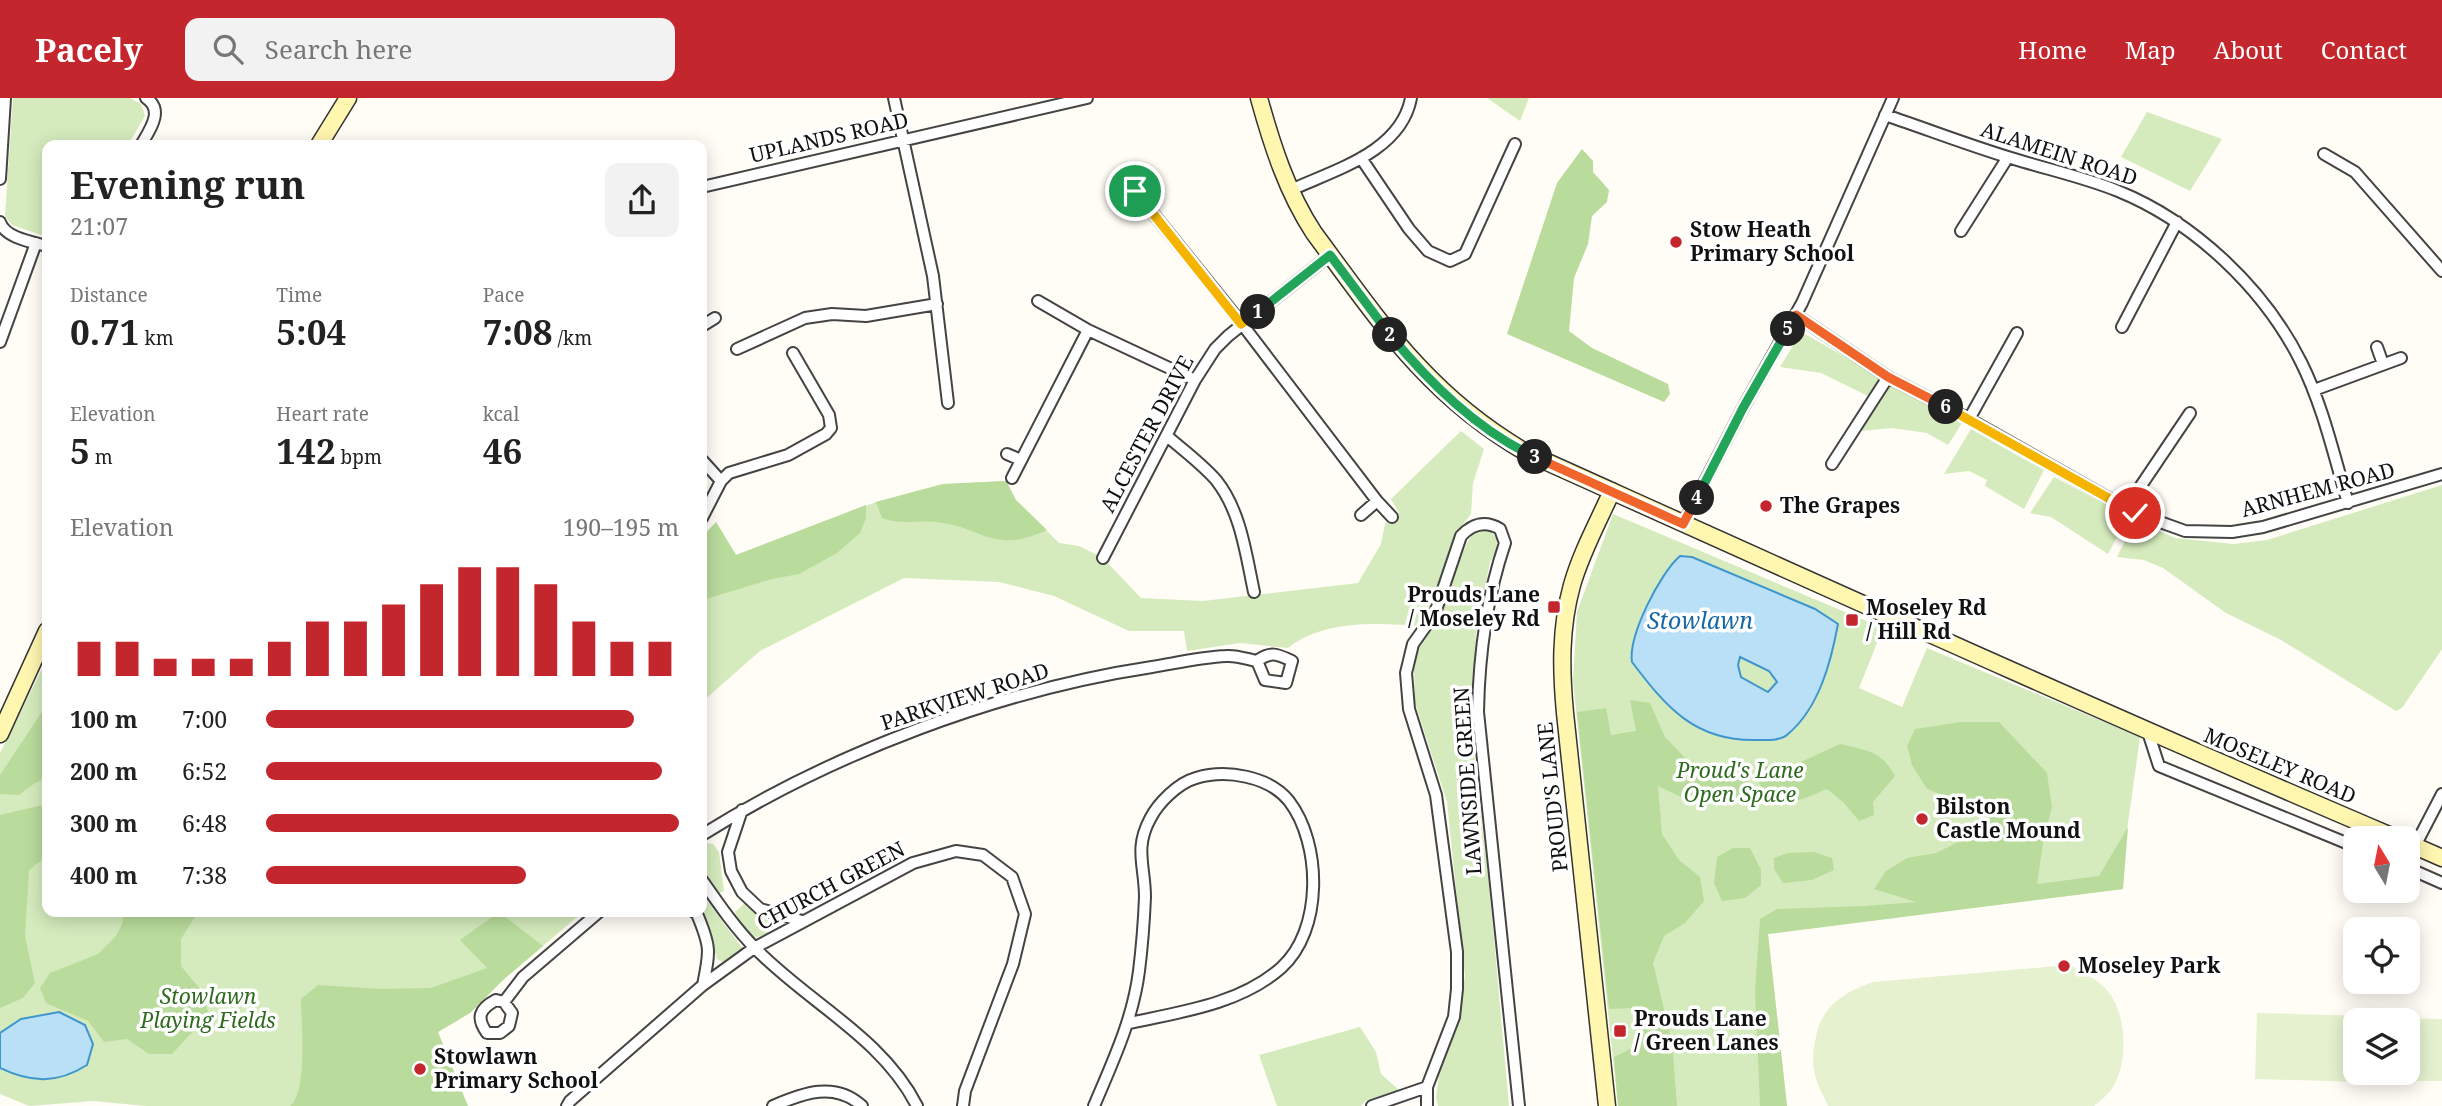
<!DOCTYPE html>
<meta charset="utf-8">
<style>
:root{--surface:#fff;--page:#f2f2f2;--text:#222;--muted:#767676;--accent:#c4262e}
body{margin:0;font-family:"Noto Serif",serif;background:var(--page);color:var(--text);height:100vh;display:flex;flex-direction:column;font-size:26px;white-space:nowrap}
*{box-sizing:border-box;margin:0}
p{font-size:23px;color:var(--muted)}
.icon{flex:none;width:38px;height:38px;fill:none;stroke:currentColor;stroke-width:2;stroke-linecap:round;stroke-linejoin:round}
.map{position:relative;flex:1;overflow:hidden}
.side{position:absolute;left:42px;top:42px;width:665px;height:777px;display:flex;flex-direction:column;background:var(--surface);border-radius:14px;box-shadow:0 4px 18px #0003}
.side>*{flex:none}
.needle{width:46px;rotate:350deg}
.controls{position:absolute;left:2343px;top:728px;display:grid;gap:14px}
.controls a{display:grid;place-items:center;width:77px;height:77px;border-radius:14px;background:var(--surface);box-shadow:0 4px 18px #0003;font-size:35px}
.pin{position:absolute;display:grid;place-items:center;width:60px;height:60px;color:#fff;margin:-30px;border:4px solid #fff;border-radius:50%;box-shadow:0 2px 7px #0007}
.km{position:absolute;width:35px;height:35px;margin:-18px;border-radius:50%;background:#222;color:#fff;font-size:19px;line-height:35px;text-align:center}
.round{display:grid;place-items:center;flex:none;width:74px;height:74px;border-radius:14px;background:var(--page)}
.headline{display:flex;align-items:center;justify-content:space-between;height:119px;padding:0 28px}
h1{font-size:38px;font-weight:700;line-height:52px}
.stats{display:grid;grid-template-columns:repeat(3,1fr);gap:10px;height:119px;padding:7px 28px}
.stats div{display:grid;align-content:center}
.stats b{font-size:35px;font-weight:700}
.stats small{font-size:19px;font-weight:400}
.stats p{font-size:19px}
.chart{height:196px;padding:14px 28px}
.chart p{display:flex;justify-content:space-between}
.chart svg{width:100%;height:126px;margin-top:7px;stroke:var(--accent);stroke-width:6}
ul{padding:0 28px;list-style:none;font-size:23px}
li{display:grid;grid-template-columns:112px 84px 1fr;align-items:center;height:52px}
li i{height:18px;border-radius:9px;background:var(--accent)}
header{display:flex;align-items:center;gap:42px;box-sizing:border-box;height:98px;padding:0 35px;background:var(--accent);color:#fff}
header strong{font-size:33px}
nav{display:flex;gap:38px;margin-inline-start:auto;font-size:24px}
.search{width:490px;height:63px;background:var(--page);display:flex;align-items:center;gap:18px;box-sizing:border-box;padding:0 24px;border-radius:14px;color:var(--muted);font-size:26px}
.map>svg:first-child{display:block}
</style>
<header>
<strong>Pacely</strong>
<div class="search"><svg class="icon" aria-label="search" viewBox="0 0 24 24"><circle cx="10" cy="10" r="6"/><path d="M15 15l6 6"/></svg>Search here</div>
<nav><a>Home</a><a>Map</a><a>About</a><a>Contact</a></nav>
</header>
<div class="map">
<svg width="2442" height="1008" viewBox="0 0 2442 1008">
<rect width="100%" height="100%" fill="#fffdf5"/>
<path fill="#d5ebbd" d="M13,0H130L141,6L145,18L128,47H47V139L12,127L5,118Z
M1487,0H1529L1520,23Z
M2147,14L2222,41L2190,93L2121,59Z
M1805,236L1880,279L1870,299L1821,275L1780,269L1797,241Z
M1890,286L1962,325L1948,347L1927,335L1892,330L1861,333Z
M1971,331L2044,372L2024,411L1985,388L1987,382L1969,373L1944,376Z
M1461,333L1484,351L1473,385L1471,416L1460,430L1422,528C1378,525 1324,521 1288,550L1240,545L1187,553L1184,533H1129L1054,498L999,484L904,480L760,553L702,604V439L716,424L736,457L876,404L943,386L1006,383L1016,402L1059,445L1079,448L1103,460L1141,500L1203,503L1358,485L1381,446L1385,426L1399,415L1391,401Z
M2054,379L2128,418L2108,456L2051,419L2030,415Z
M2442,387V551L2402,610L2396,613L2281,542L2226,515L2163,470L2144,462L2117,459L2135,422L2175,440L2234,446L2267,442Z
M1613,416L1883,530L1859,590L1902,609L1927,550L2140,639L2126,739L2123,791L1768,836L1787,1008H1618L1573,583L1577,514Z
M1480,431C1492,432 1497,438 1500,449L1490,464L1476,535L1472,597L1474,655L1489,786L1509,1008H1438L1436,999L1440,971L1460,909L1465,878L1447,704L1415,605L1414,571L1418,546L1437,521L1466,447L1473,435Z
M47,561V814H583L503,882L470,915L438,934L337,1008H146L93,1003L29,1008L0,996V655Z
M706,745L713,746L719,754L724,793L719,795L702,769V748Z
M702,796L743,851L736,858L723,864L717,861L703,819L699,814H702Z
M745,805L766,820L771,829L767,838L754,839L739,822L735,814Z
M1360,929L1376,954L1381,976L1399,992L1365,1003L1361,1008H1277L1259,957Z"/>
<path fill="#b9dc9c" d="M1582,51L1593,63V74L1609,92L1607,104L1592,118L1588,146L1574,180L1569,233L1592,250L1668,286L1670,296L1664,304L1507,236L1557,85Z
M1006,383L1016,402L1047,432C992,457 984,429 936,424C916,422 900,427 882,420L876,404L943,386Z
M866,407V420L860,435L837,455L799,476L772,481L702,502V439L716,424L736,457Z
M1630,602L1650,605L1665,639L1687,662L1747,679L1751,697L1723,704L1687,702L1658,688L1662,736L1679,762L1700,779L1704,803L1685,825L1664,838L1653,865L1672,944L1677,1008H1618L1614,959L1640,946L1636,910L1609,911L1577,614L1606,610L1611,637L1636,633Z
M47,606V680L35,685L19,697L0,696V677Z
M1961,624H1999L2047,675L2052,709L2044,739L2037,786L2099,778L2128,729L2123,791L1768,836L1787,1008H1760L1755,892L1760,821L1777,811L1865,808L1916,804L1874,791L1886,773L1907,760L1936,755L1964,741L1985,724L1987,701L1959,703L1927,691L1912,667L1907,648L1915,631Z
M1840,646C1866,652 1882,653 1895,678L1873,704L1874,717L1859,723L1844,705L1827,691C1794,705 1769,718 1755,674L1770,667L1788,670Z
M47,706V758L29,772L25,838L35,885L23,900L0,910V717Z
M1733,750H1750L1761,772V787L1745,800L1722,803L1714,785L1717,759Z
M1814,754L1832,760L1834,772L1812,782L1783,785L1774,771V760L1788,755Z
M123,814H198L181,841V868L201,892L209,916L172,956H149L127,941L104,944L88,923L46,905L40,890L50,875L98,856L116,838L123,824Z
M499,814L543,848L503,882L470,915L438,934L468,1008H290C308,994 301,924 301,901L318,887L381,891L431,890L487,870L460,842Z"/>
<path fill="#e6f2cf" d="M2070,867C2081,874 2097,881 2106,891C2127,914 2129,963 2113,989C2109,996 2100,1003 2094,1008H1828C1824,998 1817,988 1815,977C1812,967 1813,954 1815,944C1820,909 1842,895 1873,884Z
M2257,915L2366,918V922H2356V975H2366L2365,984L2255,981Z
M2370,920L2442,921V983H2368L2369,975H2408V922H2370Z"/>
<path fill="#b9e0f7" stroke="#3f96cf" stroke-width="2" fill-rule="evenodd" d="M1680,458L1692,459L1815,511L1838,526C1831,564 1819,610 1788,636C1781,643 1767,642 1758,642C1695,644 1666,609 1632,564C1628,538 1660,475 1680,458ZM1740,559L1769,573L1777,584L1768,594L1741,579L1738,567Z
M59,914L85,927L93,946L87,967C57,986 31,985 0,970V935L21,921Z"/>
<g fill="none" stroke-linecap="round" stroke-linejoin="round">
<g stroke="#444" stroke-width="14">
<path id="street" d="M894,0L933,178L948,305
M1885,17C1927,31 1968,47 2011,60C2046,71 2084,79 2118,93C2194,124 2264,190 2301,264C2323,308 2334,358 2348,405
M141,47C149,33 165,12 146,0
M2324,56L2355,74L2442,173
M1361,60L1409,131L1428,153L1450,163L1465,156L1515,46
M0,81L5,0
M702,89L1087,0
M1291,92C1334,72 1401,54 1411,0
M1135,93L1242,226L1377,403L1392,419
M0,124C5,140 32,144 47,148
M1961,133L2008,59
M1038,203L1088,232L1195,282
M1796,217L1888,279L1969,321L2135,415L2185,433L2232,434L2263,429L2442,376
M702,228L715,220
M2122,229L2177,124
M0,244L36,145
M2377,249L2383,266
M737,251L805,220L832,216L866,218L937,206
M2314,292L2401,260
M1969,321L2017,235
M1167,338C1183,352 1202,366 1216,382C1241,413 1246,457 1254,494
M1007,356L1021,362
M702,362L721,383L729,375L788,357L826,336L831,330L829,317L793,255
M1832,366L1888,279
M1012,380L1088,232
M2126,410L2190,315
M1361,417L1377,403
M702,420L721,383
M1683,426L1743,310L1802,205L1893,0
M1103,460L1195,282L1215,251L1228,238L1330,157
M2148,634L2159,668L2356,749
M742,712L728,754L731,773L742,794L760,811L802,823
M702,737C833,655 999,592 1152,569C1176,565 1202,559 1226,558C1236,557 1247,561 1257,563C1271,553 1277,556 1292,563L1286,585L1265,582L1257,563
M2415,748L2442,696
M2408,770L2442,785
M702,782C718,805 735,830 755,850C807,904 882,939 917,1008
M694,814L697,816C711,849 710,853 703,887
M496,902L504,904L512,915L509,928L500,935H487C476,920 479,911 496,902Z
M504,904L523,879L599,814
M567,1008L570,1003L703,887L754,850L913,765L956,753L983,757L1012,779L1025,816L1013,866L965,993L963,1008
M773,1008C803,995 835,983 862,1008
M1094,1008C1113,963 1133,921 1139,873C1142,849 1144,823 1145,799C1145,768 1134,751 1150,721C1158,705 1178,685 1196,680C1226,671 1269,678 1289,703C1322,746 1323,833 1281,870C1240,906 1181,914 1129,925
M1372,1008L1427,989
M1427,1008V989L1454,919L1457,891V854L1436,697L1409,611L1406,575L1413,546L1435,515L1461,438C1472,426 1485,422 1500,431L1505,445C1487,498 1479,558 1478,614L1519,1008"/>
</g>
<g stroke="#333" stroke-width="19">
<path id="secondary" d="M1259,0C1272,47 1287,94 1314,135C1380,224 1428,298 1527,355C1816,485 2105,616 2396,740
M319,47L348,0
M0,636L47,533
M2408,745L2442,760
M1607,1008L1565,615C1561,572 1560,530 1572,487C1581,455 1598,424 1612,393"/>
</g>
<use href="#street" stroke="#fff" stroke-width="10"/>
<use href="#secondary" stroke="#fff6b0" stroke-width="16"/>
</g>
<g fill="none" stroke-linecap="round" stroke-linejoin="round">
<g stroke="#fff" stroke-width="14">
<path id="split-1" d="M1135,93L1241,226L1258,214"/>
</g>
<g stroke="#fff" stroke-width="14">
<path id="split-2" d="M1258,214L1330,157L1390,237"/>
</g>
<g stroke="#fff" stroke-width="14">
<path id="split-3" d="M1390,237C1430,285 1477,332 1535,359"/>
</g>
<g stroke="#fff" stroke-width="14">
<path id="split-4" d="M1535,359L1683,426L1697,400"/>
</g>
<g stroke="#fff" stroke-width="14">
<path id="split-5" d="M1697,400L1743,310L1788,231"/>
</g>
<g stroke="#fff" stroke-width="14">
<path id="split-6" d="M1788,231L1796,217L1888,279L1946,309"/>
</g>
<g stroke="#fff" stroke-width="14">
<path id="split-7" d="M1946,309L2135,415"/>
</g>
<use href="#split-1" stroke="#f5b400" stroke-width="9"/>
<use href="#split-2" stroke="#22a559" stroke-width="9"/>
<use href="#split-3" stroke="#22a559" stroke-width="9"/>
<use href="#split-4" stroke="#f0652b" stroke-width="9"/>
<use href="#split-5" stroke="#22a559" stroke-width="9"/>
<use href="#split-6" stroke="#f0652b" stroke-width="9"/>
<use href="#split-7" stroke="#f5b400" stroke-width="9"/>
</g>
<g fill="#c4262e" stroke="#fff" stroke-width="2.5">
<circle cx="1676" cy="144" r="7"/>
<circle cx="1766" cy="408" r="7"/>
<rect x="1547" y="502" width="14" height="14" rx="3.5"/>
<rect x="1845" y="515" width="14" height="14" rx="3.5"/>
<circle cx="1922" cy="721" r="7"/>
<circle cx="2064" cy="868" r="7"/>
<rect x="1613" y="926" width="14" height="14" rx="3.5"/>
<circle cx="420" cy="971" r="7"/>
</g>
<g text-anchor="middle" stroke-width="7" stroke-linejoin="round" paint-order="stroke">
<g font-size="21" fill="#111" stroke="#fff">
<text transform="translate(829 40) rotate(-13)" y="7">UPLANDS ROAD</text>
<text transform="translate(2059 56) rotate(18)" y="7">ALAMEIN ROAD</text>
<text transform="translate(1147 336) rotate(-62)" y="7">ALCESTER DRIVE</text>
<text transform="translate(2318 392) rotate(-15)" y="7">ARNHEM ROAD</text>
<text transform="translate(965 599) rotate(-18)" y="7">PARKVIEW ROAD</text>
<text transform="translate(2280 668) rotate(23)" y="7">MOSELEY ROAD</text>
<text transform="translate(1468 683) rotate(-94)" y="7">LAWNSIDE GREEN</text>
<text transform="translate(1553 699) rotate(-96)" y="7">PROUD'S LANE</text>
<text transform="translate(831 788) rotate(-28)" y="7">CHURCH GREEN</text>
</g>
<g font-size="21" font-weight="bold" fill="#111" stroke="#fff" text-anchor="start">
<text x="1690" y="139">Stow Heath<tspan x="1690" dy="24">Primary School</tspan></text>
<text x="1780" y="415">The Grapes</text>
<text x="1540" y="504" text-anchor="end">Prouds Lane<tspan x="1540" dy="24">/ Moseley Rd</tspan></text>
<text x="1866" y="517">Moseley Rd<tspan x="1866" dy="24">/ Hill Rd</tspan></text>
<text x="1936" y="716">Bilston<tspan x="1936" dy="24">Castle Mound</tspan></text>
<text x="2078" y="875">Moseley Park</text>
<text x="1634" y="928">Prouds Lane<tspan x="1634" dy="24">/ Green Lanes</tspan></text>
<text x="434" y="966">Stowlawn<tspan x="434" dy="24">Primary School</tspan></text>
</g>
<g font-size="21" font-style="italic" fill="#2f6b1f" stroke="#fff">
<text x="1740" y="680">Proud's Lane<tspan x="1740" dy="24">Open Space</tspan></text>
<text x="208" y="906">Stowlawn<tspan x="208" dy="24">Playing Fields</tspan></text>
</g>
<g font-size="23" font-style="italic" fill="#1768a6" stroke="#fff">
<text x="1700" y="531">Stowlawn</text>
</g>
</g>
</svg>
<div class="controls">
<a><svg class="needle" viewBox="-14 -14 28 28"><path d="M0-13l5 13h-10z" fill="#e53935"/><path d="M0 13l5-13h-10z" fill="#767676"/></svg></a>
<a><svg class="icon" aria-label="locate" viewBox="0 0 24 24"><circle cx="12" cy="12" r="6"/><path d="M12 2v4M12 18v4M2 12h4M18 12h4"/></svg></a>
<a><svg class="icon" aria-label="layers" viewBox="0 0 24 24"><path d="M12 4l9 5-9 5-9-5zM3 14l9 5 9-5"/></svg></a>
</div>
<div class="pin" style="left:1135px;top:93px;background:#1e9e55"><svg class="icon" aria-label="arrive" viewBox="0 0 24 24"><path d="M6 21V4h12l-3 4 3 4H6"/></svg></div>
<div class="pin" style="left:2135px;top:415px;background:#d93025"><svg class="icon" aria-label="check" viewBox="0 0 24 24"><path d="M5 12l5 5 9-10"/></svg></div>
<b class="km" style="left:1258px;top:214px">1</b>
<b class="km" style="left:1390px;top:237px">2</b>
<b class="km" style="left:1535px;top:359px">3</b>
<b class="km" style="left:1697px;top:400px">4</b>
<b class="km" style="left:1788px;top:231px">5</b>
<b class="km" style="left:1946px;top:309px">6</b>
<section class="side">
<div class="headline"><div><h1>Evening run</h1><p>21:07</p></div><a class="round"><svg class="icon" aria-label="share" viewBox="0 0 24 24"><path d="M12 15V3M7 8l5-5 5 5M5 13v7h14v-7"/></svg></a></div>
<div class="stats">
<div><p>Distance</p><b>0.71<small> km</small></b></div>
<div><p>Time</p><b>5:04</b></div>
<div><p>Pace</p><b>7:08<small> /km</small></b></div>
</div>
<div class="stats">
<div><p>Elevation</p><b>5<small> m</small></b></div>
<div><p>Heart rate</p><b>142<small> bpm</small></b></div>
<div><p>kcal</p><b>46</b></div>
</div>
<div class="chart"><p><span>Elevation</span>190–195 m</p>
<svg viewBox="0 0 160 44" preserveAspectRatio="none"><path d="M5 44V32M15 44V32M25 44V38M35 44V38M45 44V38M55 44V32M65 44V25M75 44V25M85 44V19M95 44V12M105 44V6M115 44V6M125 44V12M135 44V25M145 44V32M155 44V32"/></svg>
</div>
<ul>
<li><b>100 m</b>7:00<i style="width:89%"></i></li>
<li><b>200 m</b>6:52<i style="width:96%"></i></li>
<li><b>300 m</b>6:48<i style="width:100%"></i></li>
<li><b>400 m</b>7:38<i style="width:63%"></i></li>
</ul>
</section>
</div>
